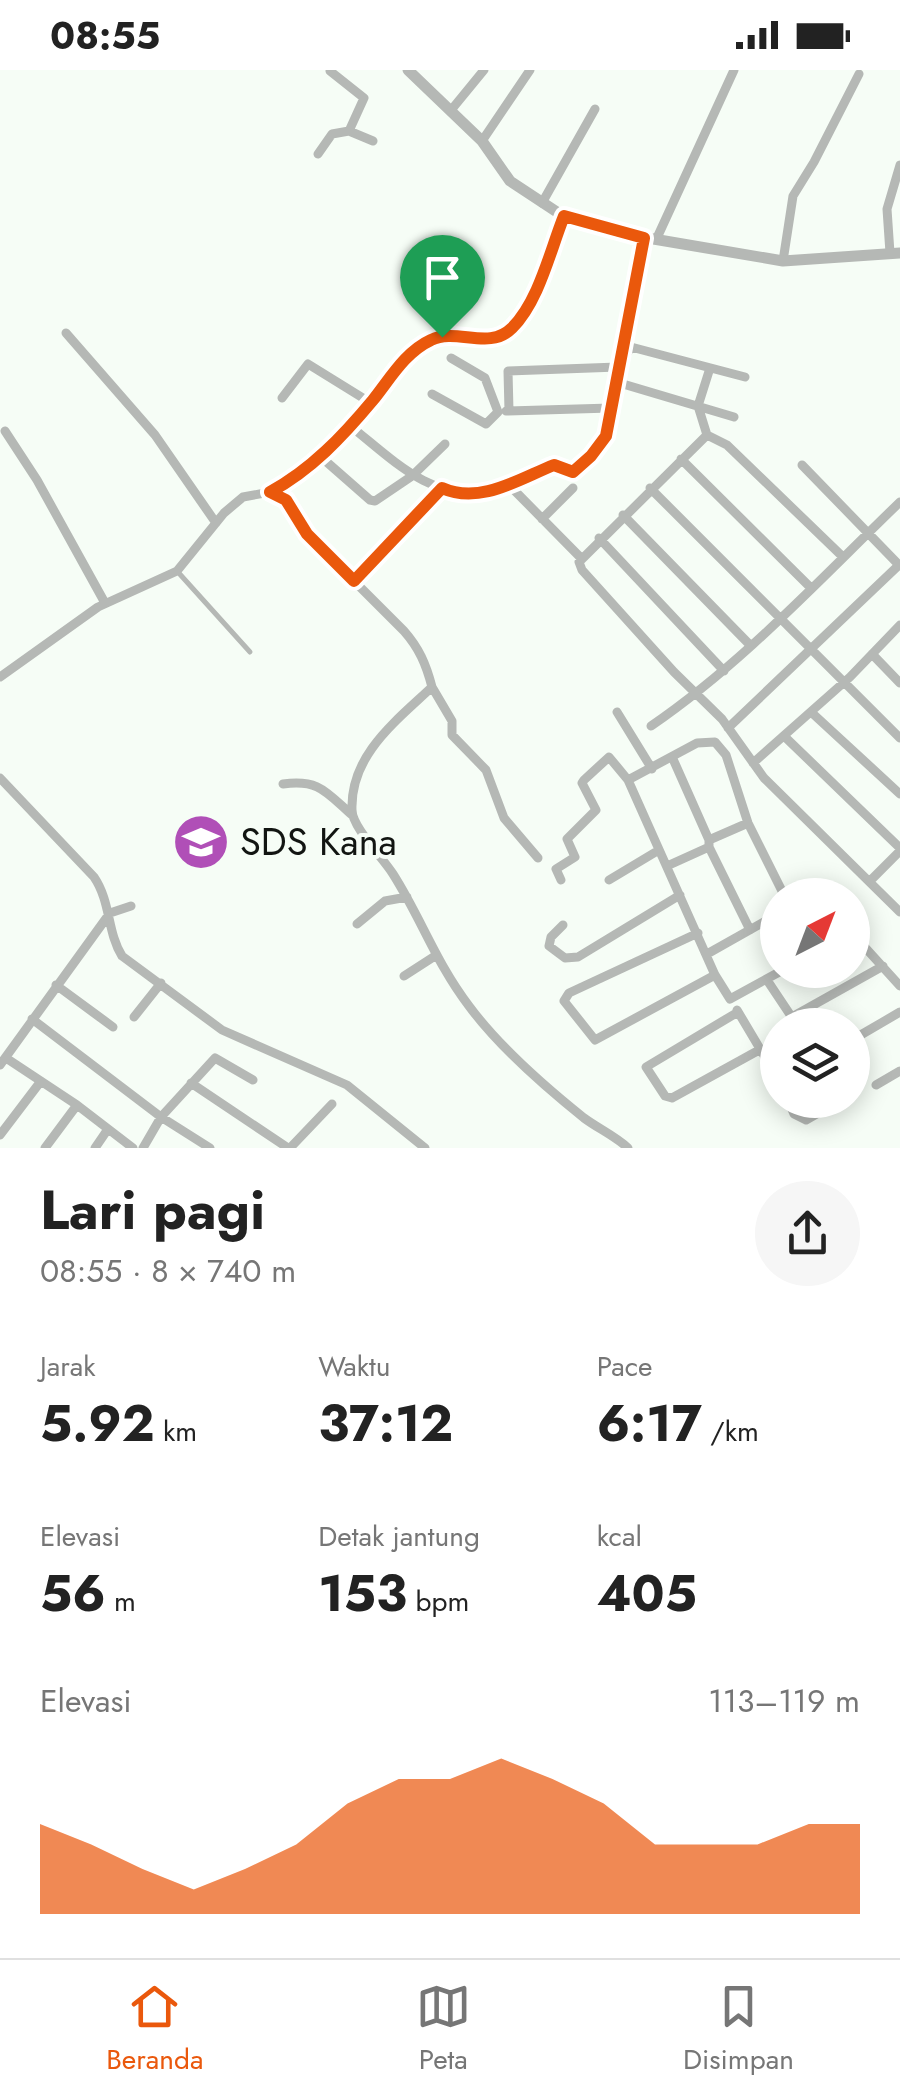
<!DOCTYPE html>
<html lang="id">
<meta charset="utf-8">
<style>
:root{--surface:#fff;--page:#f6f6f6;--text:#222;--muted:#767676;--line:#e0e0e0;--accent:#ea580c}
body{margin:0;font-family:Jost,sans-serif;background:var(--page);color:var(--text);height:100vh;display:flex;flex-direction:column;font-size:38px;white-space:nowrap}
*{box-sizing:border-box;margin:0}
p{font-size:32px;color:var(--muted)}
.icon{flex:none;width:55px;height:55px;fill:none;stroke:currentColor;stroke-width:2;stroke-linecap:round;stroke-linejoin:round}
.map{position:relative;height:1078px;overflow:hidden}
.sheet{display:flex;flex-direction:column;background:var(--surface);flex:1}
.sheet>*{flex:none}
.needle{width:65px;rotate:42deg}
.buttons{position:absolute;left:760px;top:808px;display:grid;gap:20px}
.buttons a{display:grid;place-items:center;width:110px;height:110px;border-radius:50%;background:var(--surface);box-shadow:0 5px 25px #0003;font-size:50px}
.pin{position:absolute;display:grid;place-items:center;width:85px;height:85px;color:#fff;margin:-102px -42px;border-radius:50% 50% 50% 0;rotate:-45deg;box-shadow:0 0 10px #0007}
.pin .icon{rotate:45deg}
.round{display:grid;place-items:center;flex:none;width:105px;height:105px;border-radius:52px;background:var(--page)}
.overview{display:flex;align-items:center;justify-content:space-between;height:170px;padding:0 40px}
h1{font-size:55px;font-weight:700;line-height:75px}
.stats{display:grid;grid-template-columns:repeat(3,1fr);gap:15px;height:170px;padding:10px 40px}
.stats div{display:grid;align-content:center}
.stats b{font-size:50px;font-weight:700}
.stats small{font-size:28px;font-weight:400}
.stats p{font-size:28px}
.chart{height:280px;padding:20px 40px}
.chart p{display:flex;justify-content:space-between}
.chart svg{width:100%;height:180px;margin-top:10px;fill:var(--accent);opacity:.7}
.status{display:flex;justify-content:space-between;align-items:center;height:70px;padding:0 50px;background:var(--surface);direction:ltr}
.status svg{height:28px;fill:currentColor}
.dock{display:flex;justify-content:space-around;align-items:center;height:140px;border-top:2px solid var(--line);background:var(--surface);font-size:28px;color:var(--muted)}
.dock a{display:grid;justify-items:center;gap:5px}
.dock .on{color:var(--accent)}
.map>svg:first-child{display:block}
</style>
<div class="status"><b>08:55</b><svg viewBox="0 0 49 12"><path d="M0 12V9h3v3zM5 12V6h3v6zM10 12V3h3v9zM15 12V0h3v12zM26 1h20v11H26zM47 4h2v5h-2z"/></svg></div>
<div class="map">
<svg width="900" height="1078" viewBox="0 0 900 1078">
<rect width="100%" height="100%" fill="#f6fdf6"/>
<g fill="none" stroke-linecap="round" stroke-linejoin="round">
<path stroke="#b5b8b5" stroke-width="5" d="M177,501L250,582"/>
<path stroke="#b5b8b5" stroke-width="9" d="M330,1L364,28L349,61L373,71
M452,39L484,0
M482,71L530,0
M318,84L332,64L349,61
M542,133L595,39
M656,170L734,0
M890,183L887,139L900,95
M783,191L793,126L814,92L859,4
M66,263L155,365L216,453
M624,288L631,277L745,307
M620,303L619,311L623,314L734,347
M432,324L486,354L498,342L485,308L451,288
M282,328L308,294L371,333
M506,341L611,338
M509,341L508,301L618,297
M349,355C390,387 431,432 488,422C511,417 532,404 554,395L573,402L591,386L606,366L644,168
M5,361L37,410L105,533
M707,365L698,336L710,298
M321,387L370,430L375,431L412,406L445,374
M681,389L811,518
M802,395L900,496
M512,418L580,487
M650,418L900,668
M270,422L285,430L307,464L404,561C419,578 426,594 432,617C396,651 350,685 352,740C352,757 383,788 393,804C421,848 436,893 469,936C500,978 544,1016 584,1048C599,1059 615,1066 628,1078
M623,445L750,575
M542,449L573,418
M599,468L724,601
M843,487L727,375L707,365L579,492L582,500L674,602L722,649L764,708L900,842
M354,511L441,418
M872,584L900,613
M0,607L98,537L177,501L224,443L243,427L270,422L304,404L371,333L394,302L424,274L442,267L496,268L512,258L536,218L563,146
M432,617L452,651V665L486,700L504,748L538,788
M617,642L652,699
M811,642L900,724
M651,656C743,593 820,509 900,432
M728,658L900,494
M784,666L900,778
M673,689L709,770
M753,693L850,607L900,555
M0,708L94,807C111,832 107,862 122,886L222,960L347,1015L425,1078
M283,714C319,709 326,722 352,745
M748,753L709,770V777L750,860
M667,796L709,777
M561,810L556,799L575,787L567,769L596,740L582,713L584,710L609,687L628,710
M609,810L659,780
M870,811L900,781
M357,854L385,831L407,827
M563,855L551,867L549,876L565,888L578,887L680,825
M698,863L569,923L564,931L595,970L715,905
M852,863L900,916
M707,884L778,844
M783,900L730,929L715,905L628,710L697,673L715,672L726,685L748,753L784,825
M404,906L435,886
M767,910L797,955
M56,915L113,957
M737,940L778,1009
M738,942L646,997L665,1026L672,1028L761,979
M134,947L161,913
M792,947L883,896
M32,949L161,1047L210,1078
M852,970L900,942
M6,988L77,1035L133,1078
M0,995L110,843L131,836
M191,1013L288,1078
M876,1015L900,1001
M788,1030L794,1044L806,1050L839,1031
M0,1065L41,1011
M45,1078L77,1035
M95,1078L108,1059
M143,1078L161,1047L215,988L253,1010
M290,1078L332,1034"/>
<path stroke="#b5b8b5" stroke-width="11" d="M408,0L482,71L510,111L563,146L624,164L783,191L900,183"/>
</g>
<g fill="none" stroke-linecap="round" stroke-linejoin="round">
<g stroke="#fff" stroke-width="20">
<path id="route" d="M564,146L644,168L606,366L591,386L573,402L554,395C519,409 480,435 442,418L354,511L307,464L286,430L270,422C311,400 343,366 373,330C390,309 405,282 431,270C456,257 489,281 512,258C539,231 550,181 564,146Z"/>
</g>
<use href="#route" stroke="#ea580c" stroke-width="12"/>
</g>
<defs>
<g id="school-disc" transform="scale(2.875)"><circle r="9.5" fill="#b04fb7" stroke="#f6fdf6"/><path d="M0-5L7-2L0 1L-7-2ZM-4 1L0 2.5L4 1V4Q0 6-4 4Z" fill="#fff"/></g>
</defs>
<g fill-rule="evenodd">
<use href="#school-disc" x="201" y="772"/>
</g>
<g text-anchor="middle" stroke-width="8" stroke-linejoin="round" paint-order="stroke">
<g font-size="38" fill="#121512" stroke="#f6fdf6" text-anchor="start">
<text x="240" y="785">SDS Kana</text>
</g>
</g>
</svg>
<div class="buttons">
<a><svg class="needle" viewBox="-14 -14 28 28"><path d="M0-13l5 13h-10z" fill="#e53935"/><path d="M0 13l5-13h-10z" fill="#767676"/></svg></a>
<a><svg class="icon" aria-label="layers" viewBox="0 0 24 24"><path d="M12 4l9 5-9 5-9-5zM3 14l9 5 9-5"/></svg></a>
</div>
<div class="pin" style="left:442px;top:267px;background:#1e9e55"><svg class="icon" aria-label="arrive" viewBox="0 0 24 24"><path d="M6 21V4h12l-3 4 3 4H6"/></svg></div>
</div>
<section class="sheet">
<div class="overview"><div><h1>Lari pagi</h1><p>08:55 · 8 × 740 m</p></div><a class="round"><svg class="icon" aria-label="share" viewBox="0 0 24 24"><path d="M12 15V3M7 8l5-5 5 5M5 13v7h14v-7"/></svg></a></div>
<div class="stats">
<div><p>Jarak</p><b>5.92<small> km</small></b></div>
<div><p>Waktu</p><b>37:12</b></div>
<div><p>Pace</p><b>6:17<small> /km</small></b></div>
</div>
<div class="stats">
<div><p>Elevasi</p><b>56<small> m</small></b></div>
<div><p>Detak jantung</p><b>153<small> bpm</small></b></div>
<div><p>kcal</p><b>405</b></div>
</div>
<div class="chart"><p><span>Elevasi</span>113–119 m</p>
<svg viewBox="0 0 160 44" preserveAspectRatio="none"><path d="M0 44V22L10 27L20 33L30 38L40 33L50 27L60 17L70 11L80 11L90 6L100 11L110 17L120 27L130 27L140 27L150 22L160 22V44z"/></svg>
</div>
</section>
<nav class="dock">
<a class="on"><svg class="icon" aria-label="home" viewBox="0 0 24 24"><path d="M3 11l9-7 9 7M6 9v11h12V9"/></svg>Beranda</a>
<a><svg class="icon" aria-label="map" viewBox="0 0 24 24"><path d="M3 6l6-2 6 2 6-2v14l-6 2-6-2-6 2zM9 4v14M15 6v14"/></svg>Peta</a>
<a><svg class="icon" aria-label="saved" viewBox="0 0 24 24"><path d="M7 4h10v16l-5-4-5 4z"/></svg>Disimpan</a>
</nav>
